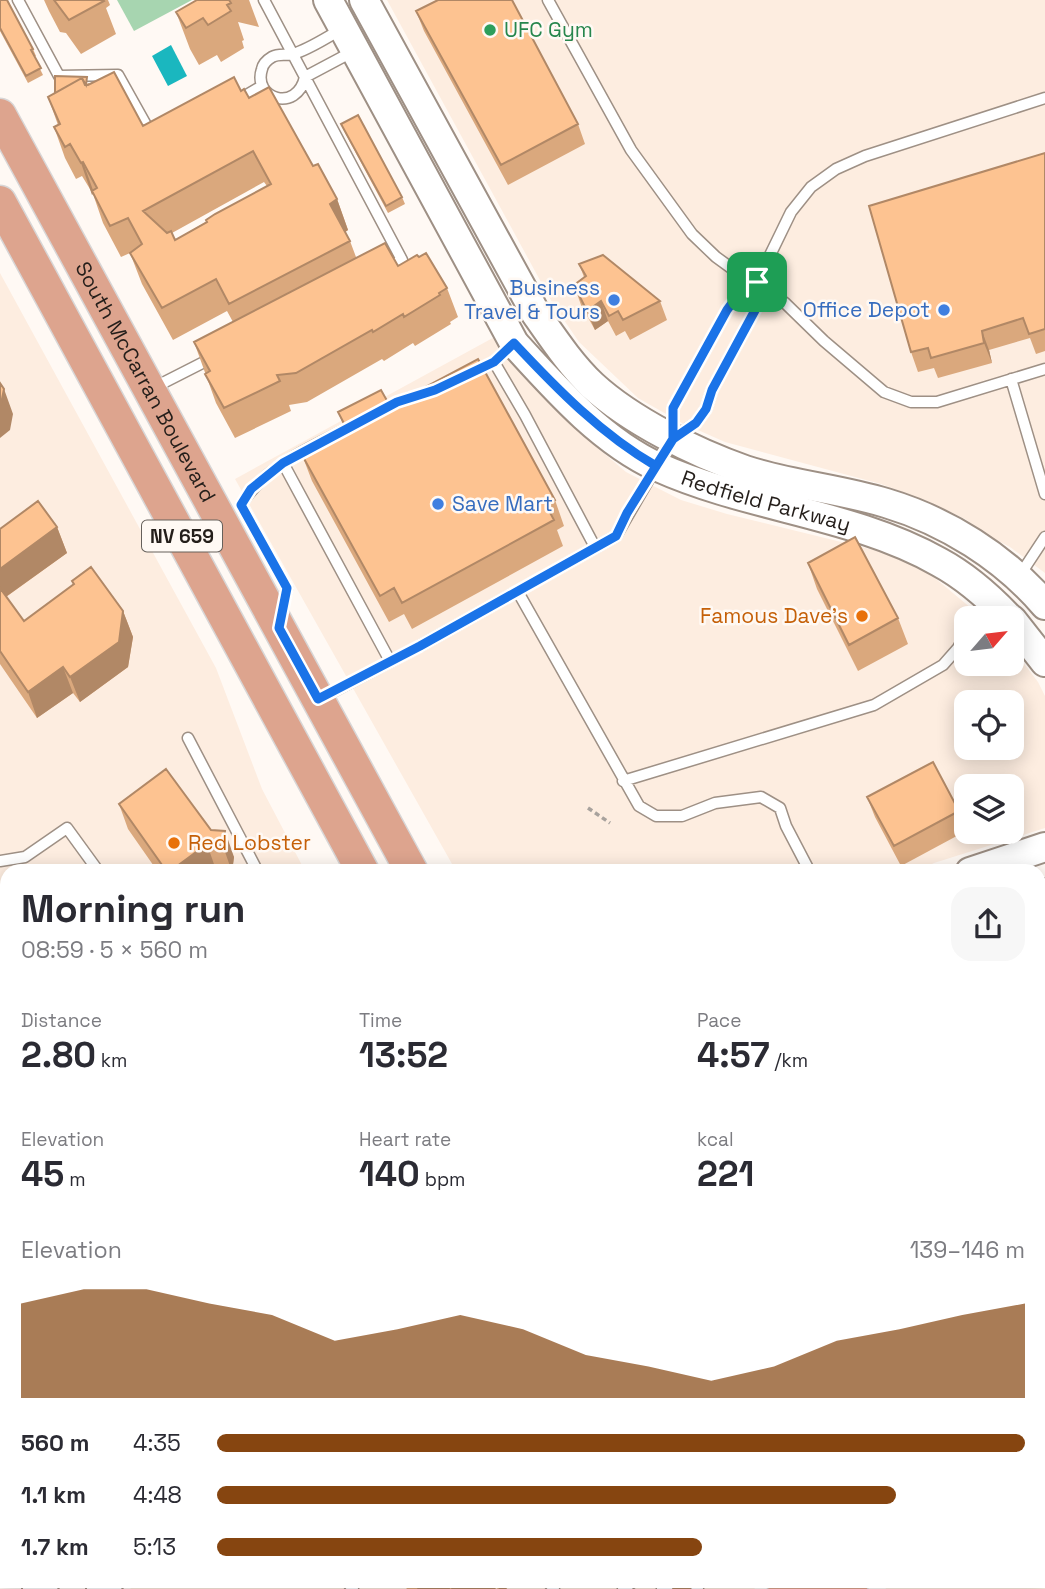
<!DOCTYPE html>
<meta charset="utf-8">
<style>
:root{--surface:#fff;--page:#f7f7f7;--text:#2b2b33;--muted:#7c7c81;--accent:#864510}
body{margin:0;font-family:"Space Grotesk",sans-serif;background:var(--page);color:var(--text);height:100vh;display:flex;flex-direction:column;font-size:26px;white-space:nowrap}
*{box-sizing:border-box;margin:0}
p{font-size:23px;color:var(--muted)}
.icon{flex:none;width:38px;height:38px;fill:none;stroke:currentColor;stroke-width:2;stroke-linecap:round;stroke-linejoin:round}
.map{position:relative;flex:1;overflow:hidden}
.panel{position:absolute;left:0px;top:864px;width:1046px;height:724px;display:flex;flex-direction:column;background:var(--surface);border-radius:21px 21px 0 0;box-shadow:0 4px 18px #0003}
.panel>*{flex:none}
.needle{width:46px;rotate:62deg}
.buttons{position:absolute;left:954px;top:606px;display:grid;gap:14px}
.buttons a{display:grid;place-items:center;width:70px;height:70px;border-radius:14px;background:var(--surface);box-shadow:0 4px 18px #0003;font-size:35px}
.pin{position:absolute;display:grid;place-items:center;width:60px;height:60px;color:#fff;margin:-30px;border-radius:14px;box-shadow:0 4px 10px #0006}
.round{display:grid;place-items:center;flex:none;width:74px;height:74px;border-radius:21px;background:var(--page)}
.overview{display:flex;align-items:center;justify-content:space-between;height:119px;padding:0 21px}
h1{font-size:38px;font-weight:700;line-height:52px}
.stats{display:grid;grid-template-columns:repeat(3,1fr);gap:10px;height:119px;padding:7px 21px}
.stats div{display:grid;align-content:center}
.stats b{font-size:35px;font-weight:700}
.stats small{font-size:19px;font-weight:400}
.stats p{font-size:19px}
.chart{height:196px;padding:14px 21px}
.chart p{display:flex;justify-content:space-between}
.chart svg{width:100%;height:126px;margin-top:7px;fill:var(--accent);opacity:.7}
ul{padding:0 21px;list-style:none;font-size:23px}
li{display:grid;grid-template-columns:112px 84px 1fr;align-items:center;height:52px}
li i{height:18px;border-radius:9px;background:var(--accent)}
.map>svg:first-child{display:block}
</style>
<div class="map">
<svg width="1045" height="1589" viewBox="0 0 1045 1589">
<rect width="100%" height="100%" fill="#fff9f4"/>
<path fill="#fdede0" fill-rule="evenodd" d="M387,0H1045V573L1010,547L989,536L965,519L927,501L881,484L725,442L682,423L638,398L579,342L553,304Z
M0,273L216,668L262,789L305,871L7,872V1559L0,1565Z
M500,334L557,406L593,444L626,472L681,500L727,514L886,553L930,574L983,618H966V663H1012V648L1038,682L1045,696V828L934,863L917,871H456L235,479ZM966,702H1012V747H966ZM966,786H1012V831H966Z
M1045,915V1589H886L882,1582H1040V917Z
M139,1582H750L755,1589H130Z"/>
<path fill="#a7d5b0" d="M117,0H192L134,31Z"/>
<path fill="#1ab7bf" d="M171,45L187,76L168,86L152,56Z"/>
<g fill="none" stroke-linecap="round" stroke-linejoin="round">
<g stroke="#9e9085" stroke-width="13">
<path id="lane" d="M18,0L59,76L118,75L151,134
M264,0L402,260L387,268
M548,0L631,150L692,234L716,257L738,273L757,282L785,303L824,341L884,392L911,402H937L1045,369
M342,29C327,37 310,49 293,54C286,56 279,53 272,57C267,60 263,64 262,69C252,99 297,113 305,77L352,52
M238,100L262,86
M513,344L494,362L525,415L595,547
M472,373L494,362
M1011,379L1045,494
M153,388L212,358
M379,412L409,398
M673,434V408L727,310L741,291L757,282
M283,463L390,661
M1020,575L1045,537
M518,592L639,806L656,816H682L715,803L761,797L780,808L786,826L810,872
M281,615L287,588L241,505C266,464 315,446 356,424
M975,618L986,600
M323,697L420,646L616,536L673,438L696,423L706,409L712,390L759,303L757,282L791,212L811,187L836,169L865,156L1045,98
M188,738L258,872
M623,781L874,705L943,665L958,648L966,634
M0,861L25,857L67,828L99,872
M0,1252L7,1247
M1040,1302L1045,1301
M1040,1446L1045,1443
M0,1449L7,1443
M1040,1481L1045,1490
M1040,1540L1045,1538
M347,1582L353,1589
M548,1582L554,1589
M693,1582L698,1589
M623,1589L633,1582
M662,1589L668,1586L665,1582"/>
</g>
<g stroke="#9e9085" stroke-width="32">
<g id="secondary">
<path id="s1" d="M328,0L514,343C555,388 601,441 658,467C749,508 852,513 939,562C965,576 988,596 1009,618"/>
<path d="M364,0L536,314C553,338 570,364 592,385C631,421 696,453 745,470C791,485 840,489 886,503C946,521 1004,557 1045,605"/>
<path d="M1012,620L1045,662"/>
<path d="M970,872L1045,847"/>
<path d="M1040,894L1045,893"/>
<path d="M37,1589L45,1582"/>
<path d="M101,1589L109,1582"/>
</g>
</g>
<g stroke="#d8d6d6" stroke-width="35">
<g id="primary">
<path id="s2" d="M0,115L412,872"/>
<path d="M0,202L363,872"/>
<path d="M783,1582L787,1589"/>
<path d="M814,1582L819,1589"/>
<path d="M846,1582L851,1589"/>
</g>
</g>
<path stroke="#a8a29d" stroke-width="3.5" stroke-dasharray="5 3.5" stroke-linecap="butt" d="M588,808L610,823"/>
<use href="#lane" stroke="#fff" stroke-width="10"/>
<use href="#secondary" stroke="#fff" stroke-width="28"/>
<use href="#primary" stroke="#dda48e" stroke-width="32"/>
</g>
<path fill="#daa87d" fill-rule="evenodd" d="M0,0L33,49L36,56L34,57L43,75L28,83L0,31Z
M44,0H108L110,5L106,8L116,34L81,54L66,33L60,32L49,11Z
M197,0H249L259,27L238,22L244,40L242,41L244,48L221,62L217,55L199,65L190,49L176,12Z
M416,11L578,124L585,144L508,185L424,31Z
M89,83V85L143,126L241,91L313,166L337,199L348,230L345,232L350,241L356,257L398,266L419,257L447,288L458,317L450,322L451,324L415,346L413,343L384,361L382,359L307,402L289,405L291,411L235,438L216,403L194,342L233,322L227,311L173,340L142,284L130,253L121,257L103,223L93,194L82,176L76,179L65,158L54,127L58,125L48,97ZM264,182L267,186L175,240L172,233Z
M341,124L402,197L405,204L388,213L344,131Z
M1045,153V351L1036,354L1030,338L989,350L992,363L938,378L934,368L918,372L911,352Z
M579,264L660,301L667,320L630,340L625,331L616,336L608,321L595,330L581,305L574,285L584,277Z
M390,406L555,500L564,526L557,530L563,546L412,629L404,614L389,622L312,481L302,455L346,432L338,412Z
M57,527L67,553L6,597L24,621L73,585L72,581L123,611L133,637L128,667L80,702L73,693L37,718L0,664V529Z
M808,563L898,618L908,644L858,671L817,589Z
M867,797L959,811L966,831L901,866L875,817Z
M119,804L211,830L234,857L232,872L216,870L214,872H158L128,829Z
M1040,1110L1045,1123V1214L1040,1216Z
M401,1582H514L506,1589H498L496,1588L495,1589H407Z"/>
<path fill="#b18866" d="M83,162L94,193L92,195L81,163Z
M337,199L348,230L341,235L330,204Z
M601,301L608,321L595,330L587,311Z
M982,331L989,350L992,363L984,343Z
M4,389L13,414L10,430L0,438V405Z
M57,527L67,553L0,601V569Z
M123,611L133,637L128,667L80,702L70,677Z
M63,667L73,693L37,718L28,692Z
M225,831L234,857L232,872L223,846Z
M207,844L216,870L214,872H169Z
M7,1159V1184L0,1189V1164Z
M465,1582H494L496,1588L495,1589H457Z
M497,1582H514L506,1589H499Z
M448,1583L450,1589H440Z"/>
<path fill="#fdc391" stroke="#b18866" stroke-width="2" fill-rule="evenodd" d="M0,0H7L33,49L31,50L41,68L26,76L0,28Z
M54,0H103L104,1L69,20Z
M197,0H229L231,3L227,5L231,11L208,25L203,18L186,28L176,12Z
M438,0H512L578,124L501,165L416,11Z
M114,72L143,126L234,77L241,91L244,89L249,98L269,87L313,166L318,164L337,199L330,204L350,241L229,304L216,279L162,308L130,253L142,244L128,218L110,226L92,191L97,188L83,162L81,163L70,144L65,147L54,127L60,124L48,97L82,78L85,85H88ZM253,151L271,184L215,214L206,220L207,222L175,240L171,231L167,233L143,211Z
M55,76L87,77L86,85L82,78L55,93Z
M358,115L402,197L386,206L341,124Z
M1045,153V329L1029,334L1023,318L982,331L984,343L931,358L928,348L911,352L869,206Z
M385,243L398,266L417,255L419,257L426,253L447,288L439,293L440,295L404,317L403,314L373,332L372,330L296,373L277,375L280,381L224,408L205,374L210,371L194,342Z
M603,255L660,301L623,320L618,311L609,316L601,301L587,311L574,285L586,276L579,264Z
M478,359L555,500L546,505L554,520L402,603L394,588L380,596L302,455L348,431L338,412L381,390L390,406Z
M0,383L4,389L1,404L0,405Z
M38,501L57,527L0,569V529Z
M855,537L898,618L849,645L808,563Z
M91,567L123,611L119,642L70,677L63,667L28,692L0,651V588L24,621L74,584L72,581Z
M933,762L959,811L894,846L867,797Z
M166,769L211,830L225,831L223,846L207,844L169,872H167L119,804Z
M0,931L7,940V1159L0,1164Z
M1040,1110L1045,1123V1177L1043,1179L1045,1186V1191L1040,1194Z
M413,1582H465L457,1589H453L448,1583L440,1589H419Z
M686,1582L690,1589H673Z"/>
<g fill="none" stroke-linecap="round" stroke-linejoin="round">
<g stroke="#fff" stroke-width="14">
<path id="route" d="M757,282L759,303L712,390L706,409L696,423L673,439L627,513L616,536L420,646L318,699L279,628L287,588L241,505L251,489L283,463L397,402L435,390L494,362L514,343C557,389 601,434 656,466L673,439V408L727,310L741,291L757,282"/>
</g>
<use href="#route" stroke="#1a73e8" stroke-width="9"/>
</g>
<circle fill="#2e9e5b" stroke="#fff9f4" stroke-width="2.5" cx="490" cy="30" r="7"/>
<g fill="#3f7fe0" stroke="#fff9f4" stroke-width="2.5">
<circle cx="614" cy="300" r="7"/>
<circle cx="944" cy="310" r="7"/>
<circle cx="438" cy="504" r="7"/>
</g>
<g fill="#e8710a" stroke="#fff9f4" stroke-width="2.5">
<circle cx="862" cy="616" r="7"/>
<circle cx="174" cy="843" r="7"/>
</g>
<g text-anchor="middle" stroke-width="5" stroke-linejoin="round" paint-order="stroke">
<rect fill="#fff9f4" stroke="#66605b" stroke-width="2" x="142" y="520.5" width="80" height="31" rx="5"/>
<g font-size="19" font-weight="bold" fill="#241e1a">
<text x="182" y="543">NV 659</text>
</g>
<g font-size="21" fill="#27864d" stroke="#fff9f4" text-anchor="start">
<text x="504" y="37">UFC Gym</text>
</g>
<g font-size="21" fill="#366cbe" stroke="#fff9f4" text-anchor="end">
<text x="600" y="295">Business<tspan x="600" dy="24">Travel &amp; Tours</tspan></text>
<text x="930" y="317">Office Depot</text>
<text x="452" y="511" text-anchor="start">Save Mart</text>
</g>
<g font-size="21" fill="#241e1a" stroke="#fff9f4">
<text dy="7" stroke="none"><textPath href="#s2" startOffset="304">South McCarran Boulevard</textPath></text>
<text dy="7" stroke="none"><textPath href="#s1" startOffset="695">Redfield Parkway</textPath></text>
</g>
<g font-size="21" fill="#c56008" stroke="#fff9f4" text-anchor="end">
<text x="848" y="623">Famous Dave's</text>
<text x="188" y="850" text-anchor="start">Red Lobster</text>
</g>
</g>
</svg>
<div class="buttons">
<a><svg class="needle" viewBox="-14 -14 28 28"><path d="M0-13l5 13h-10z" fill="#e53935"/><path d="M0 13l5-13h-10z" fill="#7c7c81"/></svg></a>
<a><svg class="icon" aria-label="locate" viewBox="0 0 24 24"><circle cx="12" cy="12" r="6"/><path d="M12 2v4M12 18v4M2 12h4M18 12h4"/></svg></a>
<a><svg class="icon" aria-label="layers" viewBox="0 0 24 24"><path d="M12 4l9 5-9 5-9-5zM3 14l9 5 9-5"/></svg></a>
</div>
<div class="pin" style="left:757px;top:282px;background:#1e9e55"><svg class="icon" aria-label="arrive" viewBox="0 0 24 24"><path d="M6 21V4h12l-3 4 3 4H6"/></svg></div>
<section class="panel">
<div class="overview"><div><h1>Morning run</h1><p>08:59 · 5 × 560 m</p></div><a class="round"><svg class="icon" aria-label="share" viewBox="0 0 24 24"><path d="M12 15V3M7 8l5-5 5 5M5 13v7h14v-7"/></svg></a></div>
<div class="stats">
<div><p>Distance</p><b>2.80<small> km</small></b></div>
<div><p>Time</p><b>13:52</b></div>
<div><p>Pace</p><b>4:57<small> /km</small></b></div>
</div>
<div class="stats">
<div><p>Elevation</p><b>45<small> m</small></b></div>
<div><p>Heart rate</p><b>140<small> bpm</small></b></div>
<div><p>kcal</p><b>221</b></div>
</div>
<div class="chart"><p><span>Elevation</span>139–146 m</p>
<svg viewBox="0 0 160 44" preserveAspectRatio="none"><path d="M0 44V11L10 6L20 6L30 11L40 15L50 24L60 20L70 15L80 20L90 29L100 33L110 38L120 33L130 24L140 20L150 15L160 11V44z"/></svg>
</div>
<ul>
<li><b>560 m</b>4:35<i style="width:100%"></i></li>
<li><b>1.1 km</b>4:48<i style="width:84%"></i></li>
<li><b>1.7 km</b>5:13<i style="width:60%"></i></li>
</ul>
</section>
</div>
